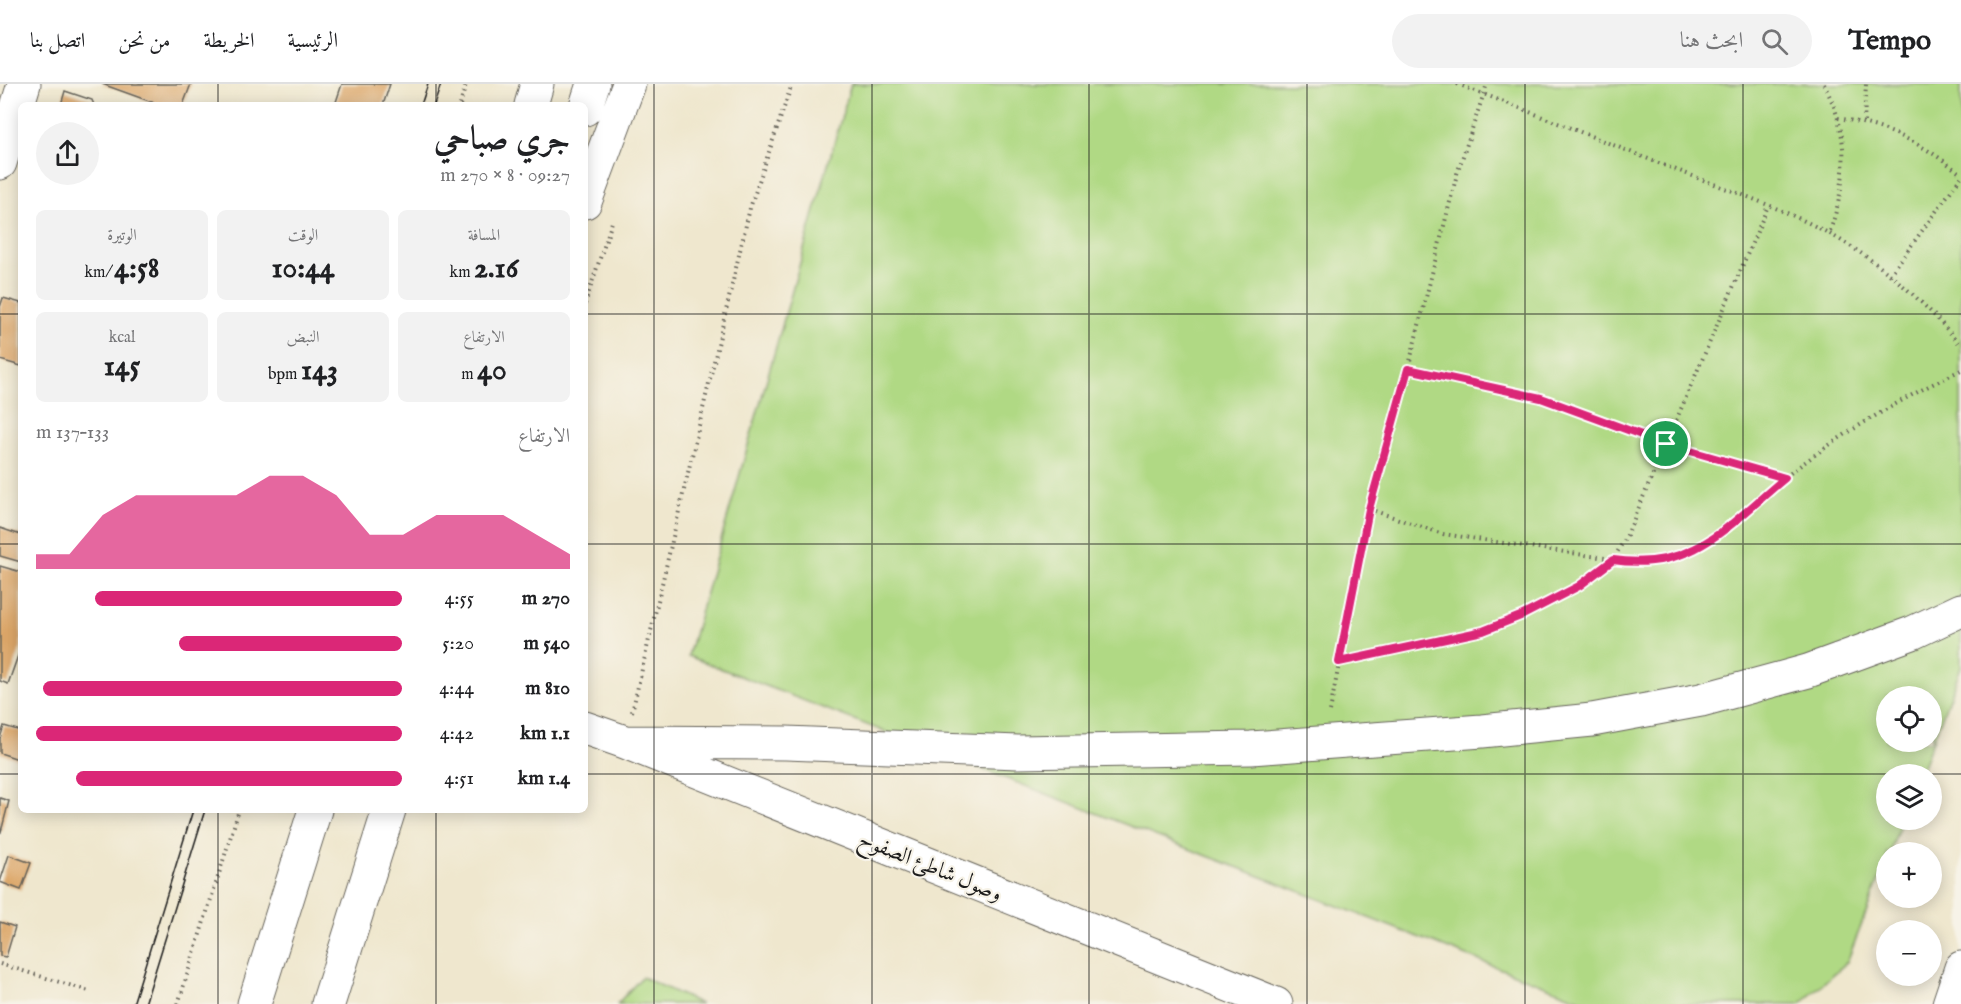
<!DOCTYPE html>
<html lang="ar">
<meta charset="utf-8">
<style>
:root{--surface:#fff;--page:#f2f2f2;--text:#202124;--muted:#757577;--line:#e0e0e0;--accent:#db2777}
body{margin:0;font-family:"IM FELL English",Amiri,serif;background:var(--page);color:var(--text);direction:rtl;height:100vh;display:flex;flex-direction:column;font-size:22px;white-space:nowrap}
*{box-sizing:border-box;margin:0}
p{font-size:20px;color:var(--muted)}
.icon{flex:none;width:33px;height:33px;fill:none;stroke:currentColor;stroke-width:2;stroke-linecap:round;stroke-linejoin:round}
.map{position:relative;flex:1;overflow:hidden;direction:ltr}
.details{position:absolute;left:18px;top:18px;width:570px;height:711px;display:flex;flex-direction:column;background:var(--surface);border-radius:9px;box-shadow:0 3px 15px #0003;direction:rtl}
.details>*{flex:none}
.fabs{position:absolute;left:1876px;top:602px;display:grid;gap:12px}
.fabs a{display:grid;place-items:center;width:66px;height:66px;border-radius:50%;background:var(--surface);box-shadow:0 3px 15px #0003;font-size:30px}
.pin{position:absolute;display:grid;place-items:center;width:51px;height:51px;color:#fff;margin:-26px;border:3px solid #fff;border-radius:50%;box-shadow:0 2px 6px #0007}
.round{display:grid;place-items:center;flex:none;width:63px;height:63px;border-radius:32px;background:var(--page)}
.overview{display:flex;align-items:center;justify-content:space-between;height:102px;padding:0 18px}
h1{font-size:33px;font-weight:800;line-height:45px}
.figures{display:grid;grid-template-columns:repeat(3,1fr);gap:9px;height:102px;padding:6px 18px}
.figures div{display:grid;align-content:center;border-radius:9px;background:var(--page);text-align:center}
.figures b{font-size:30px;font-weight:800}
.figures small{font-size:16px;font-weight:400}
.figures p{font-size:16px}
.chart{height:168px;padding:12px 18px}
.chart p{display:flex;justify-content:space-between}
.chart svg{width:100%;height:108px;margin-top:6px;fill:var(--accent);opacity:.7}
ul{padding:0 18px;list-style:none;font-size:20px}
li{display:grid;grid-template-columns:96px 72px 1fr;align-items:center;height:45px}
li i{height:15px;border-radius:8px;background:var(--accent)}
header{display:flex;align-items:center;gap:36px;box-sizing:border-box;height:84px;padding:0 30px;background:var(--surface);border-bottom:2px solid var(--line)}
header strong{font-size:28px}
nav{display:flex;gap:33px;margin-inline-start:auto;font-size:21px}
.search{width:420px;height:54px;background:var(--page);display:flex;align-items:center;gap:15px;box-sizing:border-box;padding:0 21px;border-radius:33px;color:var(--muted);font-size:22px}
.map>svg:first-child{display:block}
</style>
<header>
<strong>Tempo</strong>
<div class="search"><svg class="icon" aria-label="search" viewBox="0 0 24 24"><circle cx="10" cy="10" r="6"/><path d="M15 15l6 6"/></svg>ابحث هنا</div>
<nav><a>الرئيسية</a><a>الخريطة</a><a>من نحن</a><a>اتصل بنا</a></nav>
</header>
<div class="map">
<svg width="1961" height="920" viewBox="0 0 1961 920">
<rect width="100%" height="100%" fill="#f7f3e8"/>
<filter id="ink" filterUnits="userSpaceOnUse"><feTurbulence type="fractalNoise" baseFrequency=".0167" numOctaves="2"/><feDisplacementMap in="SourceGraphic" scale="12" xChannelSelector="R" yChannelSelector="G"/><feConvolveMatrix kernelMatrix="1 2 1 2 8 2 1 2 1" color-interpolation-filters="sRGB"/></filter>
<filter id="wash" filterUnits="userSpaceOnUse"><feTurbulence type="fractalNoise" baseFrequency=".008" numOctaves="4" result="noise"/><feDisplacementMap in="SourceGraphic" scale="24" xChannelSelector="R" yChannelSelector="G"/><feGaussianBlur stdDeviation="1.35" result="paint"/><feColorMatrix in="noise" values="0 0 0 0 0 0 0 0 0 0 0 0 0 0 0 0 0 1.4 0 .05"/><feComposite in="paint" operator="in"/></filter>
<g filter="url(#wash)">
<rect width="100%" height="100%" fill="#efe7ce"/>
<path fill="#b0d984" stroke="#667a50" stroke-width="1.5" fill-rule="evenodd" d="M851,0H1961V583L1920,690H1887V735H1902L1890,768H1887V775L1847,878L1800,920H1592L688,572ZM1887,612H1932V657H1887Z
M642,893L701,920H617Z"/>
<g id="blocks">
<path fill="#dca667" d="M102,0H191L183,21H160Z
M342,0H390L383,21H335Z
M65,7L92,16L94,21H61Z
M3,214L21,219V282L0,276V223Z
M0,444L21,451V478L0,472Z
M0,482L21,488V563L8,600L0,597Z
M4,642L21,647V676L0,669V654Z
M0,714L9,717L1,748L0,747Z
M9,771L31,779L21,806L0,798Z
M0,838L15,843L6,873L0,872Z"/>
</g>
</g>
<g filter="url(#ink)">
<use href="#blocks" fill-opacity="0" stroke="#66635a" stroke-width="1.5"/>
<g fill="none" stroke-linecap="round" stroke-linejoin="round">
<g stroke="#66635a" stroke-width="35">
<path id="minor" d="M0,79L24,0
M585,644L625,658L1276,920
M625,658L786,659L1018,668L1251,664L1482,647L1592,636L1701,616L1808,587L1912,549L1961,526
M1949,920L1961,884"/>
</g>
<g stroke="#66635a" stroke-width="35">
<path id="major" d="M531,21L537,0
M585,25L593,0
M585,118L629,0
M254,920L315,726
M328,920L389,726"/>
</g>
<path stroke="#66635a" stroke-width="4" stroke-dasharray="1.5 4.5" stroke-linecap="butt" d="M1457,0C1526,26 1593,53 1661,80C1717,102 1777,121 1830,150C1880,178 1925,217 1961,262
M1824,0C1829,11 1835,23 1838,35C1849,73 1842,113 1829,150
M460,21L466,0
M1838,34C1889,43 1921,58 1961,90
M1864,38L1866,0
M1890,191L1961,93
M585,220L613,135
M1408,285L1541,314L1666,360L1785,394
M1369,425L1443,450L1632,478C1645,478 1659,478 1672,474C1721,460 1760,411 1801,381C1851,344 1905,313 1961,286
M1339,578L1483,547L1523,531L1579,502L1599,488L1613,476L1627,451L1768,122
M1330,627L1369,425L1408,285L1457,90L1487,0
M632,628L750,124L792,0
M0,880L89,907
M178,920L239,726"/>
<use href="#minor" stroke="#fff" stroke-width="33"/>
<use href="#major" stroke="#fff" stroke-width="33"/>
<path stroke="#1c1c1c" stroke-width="1.5" d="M421,21L428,0
M434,21L441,0
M133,920L193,726
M145,920L205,726"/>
</g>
</g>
<g fill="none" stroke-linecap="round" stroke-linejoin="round" filter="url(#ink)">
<g stroke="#fff" stroke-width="12">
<path id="route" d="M1408,285L1541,314L1666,360L1785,394C1728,441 1694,488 1613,476L1579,502L1523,531L1483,547L1339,578L1369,425Z"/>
</g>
<use href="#route" stroke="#db2777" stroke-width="8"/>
</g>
<path fill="none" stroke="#1c1c1c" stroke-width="1.5" stroke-opacity="0.55" d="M218,0V21M436,0V21M654,0V920M872,0V920M1089,0V920M1307,0V920M1525,0V920M1743,0V920M0,230H21M585,230H1961M0,460H21M585,460H1961M0,690H21M585,690H1887M1887,690H1932M1932,690H1961M218,726V920M436,726V920"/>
<g text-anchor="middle" stroke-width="4.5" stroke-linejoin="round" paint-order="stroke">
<g font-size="22" fill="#1c1c1c" stroke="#f7f3e8">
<text transform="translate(931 781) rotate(22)" y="8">وصول شاطئ الصفوح</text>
</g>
</g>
</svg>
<div class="fabs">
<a><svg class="icon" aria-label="locate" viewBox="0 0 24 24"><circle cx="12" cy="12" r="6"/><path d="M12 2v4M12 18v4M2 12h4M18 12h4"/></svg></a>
<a><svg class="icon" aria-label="layers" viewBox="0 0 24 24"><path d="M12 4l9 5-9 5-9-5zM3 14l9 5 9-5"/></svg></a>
<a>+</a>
<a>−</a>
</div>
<div class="pin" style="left:1666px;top:360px;background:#1e9e55"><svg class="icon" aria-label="arrive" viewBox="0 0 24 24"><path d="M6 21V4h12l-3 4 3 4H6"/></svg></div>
<section class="details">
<div class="overview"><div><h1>جري صباحي</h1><p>09:27 · 8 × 270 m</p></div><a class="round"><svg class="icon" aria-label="share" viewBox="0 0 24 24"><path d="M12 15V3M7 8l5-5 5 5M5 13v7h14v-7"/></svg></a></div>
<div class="figures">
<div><p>المسافة</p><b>2.16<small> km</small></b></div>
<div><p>الوقت</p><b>10:44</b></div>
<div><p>الوتيرة</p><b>4:58<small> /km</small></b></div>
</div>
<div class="figures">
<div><p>الارتفاع</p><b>40<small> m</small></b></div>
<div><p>النبض</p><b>143<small> bpm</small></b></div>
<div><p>kcal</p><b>145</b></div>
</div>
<div class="chart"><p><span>الارتفاع</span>133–137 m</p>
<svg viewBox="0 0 160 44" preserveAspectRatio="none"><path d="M0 44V38L10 38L20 22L30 14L40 14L50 14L60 14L70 6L80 6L90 14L100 30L110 30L120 22L130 22L140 22L150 30L160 38V44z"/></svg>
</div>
<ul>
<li><b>270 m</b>4:55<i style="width:84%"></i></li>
<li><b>540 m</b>5:20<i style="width:61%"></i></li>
<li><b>810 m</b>4:44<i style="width:98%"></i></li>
<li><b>1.1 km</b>4:42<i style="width:100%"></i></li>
<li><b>1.4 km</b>4:51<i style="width:89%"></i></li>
</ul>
</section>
</div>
